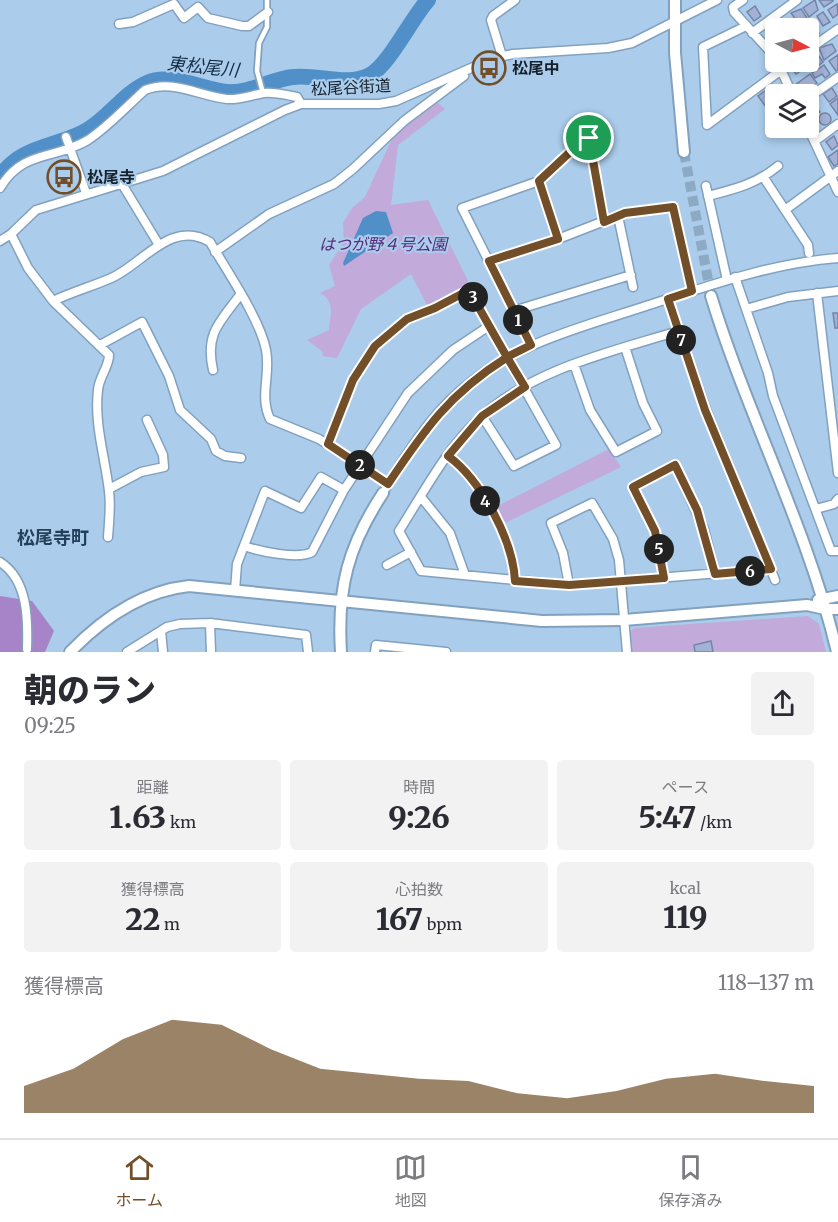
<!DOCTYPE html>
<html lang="ja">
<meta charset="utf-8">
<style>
:root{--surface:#fff;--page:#f2f2f3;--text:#2b2b33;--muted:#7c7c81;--line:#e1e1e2;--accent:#724f28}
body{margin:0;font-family:Merriweather,"Noto Sans JP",serif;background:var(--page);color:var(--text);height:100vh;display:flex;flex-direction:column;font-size:22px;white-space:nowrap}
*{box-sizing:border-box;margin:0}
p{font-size:20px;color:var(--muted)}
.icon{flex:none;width:33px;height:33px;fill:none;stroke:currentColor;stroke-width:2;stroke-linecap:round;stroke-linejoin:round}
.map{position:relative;height:652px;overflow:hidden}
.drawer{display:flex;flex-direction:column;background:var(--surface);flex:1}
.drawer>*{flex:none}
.needle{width:39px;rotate:96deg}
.buttons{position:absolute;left:765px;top:18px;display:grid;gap:12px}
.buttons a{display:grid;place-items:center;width:54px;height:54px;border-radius:6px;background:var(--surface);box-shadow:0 3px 9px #0003;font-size:30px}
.pin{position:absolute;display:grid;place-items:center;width:51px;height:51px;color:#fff;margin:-26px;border:3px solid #fff;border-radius:50%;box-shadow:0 2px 6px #0007}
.km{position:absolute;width:30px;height:30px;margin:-15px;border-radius:50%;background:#222;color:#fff;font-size:16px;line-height:30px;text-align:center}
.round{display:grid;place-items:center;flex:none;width:63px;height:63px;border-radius:6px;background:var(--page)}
.summary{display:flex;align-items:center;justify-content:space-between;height:102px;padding:0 24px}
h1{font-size:33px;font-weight:800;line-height:45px}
.figures{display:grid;grid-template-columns:repeat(3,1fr);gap:9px;height:102px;padding:6px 24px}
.figures div{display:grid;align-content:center;border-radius:6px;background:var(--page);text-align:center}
.figures b{font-size:30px;font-weight:800}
.figures small{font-size:16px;font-weight:400}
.figures p{font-size:16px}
.chart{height:168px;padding:12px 24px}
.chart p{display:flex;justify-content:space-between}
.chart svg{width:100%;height:108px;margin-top:6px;fill:var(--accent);opacity:.7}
.dock{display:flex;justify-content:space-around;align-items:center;height:84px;border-top:2px solid var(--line);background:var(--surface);font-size:16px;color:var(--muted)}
.dock a{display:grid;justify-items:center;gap:3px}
.dock .current{color:var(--accent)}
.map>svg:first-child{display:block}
</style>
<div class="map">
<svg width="838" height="652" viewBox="0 0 838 652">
<rect width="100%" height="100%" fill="#abcceb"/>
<path fill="#c2aada" d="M436,101L445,109L398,145L391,205L428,200L468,281L467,286L428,307L411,274L361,309L337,358L322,356L323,352L307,340L329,330C330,316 336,301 320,293L335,286L329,265L344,242L343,223L352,208L365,197L390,143L400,130Z
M609,449L621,467L503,524L494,508Z
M808,616L819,624L826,652H632L630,632L634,628Z"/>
<path fill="#a783c8" d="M0,596L32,601L54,631L45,652H0Z"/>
<path fill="#508fc8" d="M376,211L386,212L393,233L344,266L343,263L363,218Z"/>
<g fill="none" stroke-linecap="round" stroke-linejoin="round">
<path stroke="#508fc8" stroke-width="16" d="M0,177C20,147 51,148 82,133C106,122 122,94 147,83C171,72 203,90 227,92C250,94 271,79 293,77C318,74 347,87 370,75C389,65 411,19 428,0"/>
</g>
<path fill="#a2b1d6" stroke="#7584a7" stroke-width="1.5" d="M815,0L818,10L809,17L803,8Z
M819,0H833V1L824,7Z
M837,4L838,14L833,18L828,10Z
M755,6L761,16L754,21L747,12Z
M801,9L807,18L799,24L791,13Z
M823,12L830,22L823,26L817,16Z
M811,21L819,33L811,39L808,28L802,27Z
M776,29V41L773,43L768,34Z
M832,44L836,51L824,60L819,48Z
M816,52L823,62L812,70L806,62Z
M838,55V70L836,71L829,61Z
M802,63L805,68L796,74L792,69Z
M824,65L830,74L825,78L822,74L815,78L812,73Z
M810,74L817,83L801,94L795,85Z
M773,85L780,94H776V101L766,107L758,96Z
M832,88L837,96L829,102L823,94Z
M838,98V115L830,104Z
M814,104L820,112L811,118L808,108Z
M819 119a6 6 0 1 1 12 0a6 6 0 1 1-12 0Z
M834,136L838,145L832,150L826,142Z
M838,150V164L834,166L828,157Z
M833,313H838V328H835Z
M711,641L713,652H695L694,645Z"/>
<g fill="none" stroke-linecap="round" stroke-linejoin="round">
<path stroke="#8daac5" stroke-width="10" stroke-dasharray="10 5" stroke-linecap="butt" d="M684,152L711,296"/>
<g stroke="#82a1bf" stroke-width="8">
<path id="service" d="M263,93L257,71L259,43L267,27V0"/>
</g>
<g stroke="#82a1bf" stroke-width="11">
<path id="minor" d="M743,0L733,7L734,12L776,58
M119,24L133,22L174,4L184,18L198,7L208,18L242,26H249L268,12
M744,27L703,47L707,125L792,62
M752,33L797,0
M808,50L838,29
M502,56L491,20L493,16L515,0
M779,65L792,94
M808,98L838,77
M808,128L838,192
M66,137L86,193
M815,141L838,124
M764,178L808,245L809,253
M539,181L558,239
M122,184L159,245
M706,186L727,280
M0,188C23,149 55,160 88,140C108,127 127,106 145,90C174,79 199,96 227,99C240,100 252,95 264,93C275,92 286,95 297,97L301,104
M708,196C735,189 756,184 778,166
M785,210L838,171
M618,216L633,287
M11,234L28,268L53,301C72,292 90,287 109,279C142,266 170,218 210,242C227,271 260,319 266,350C271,374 259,396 270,419L319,439L388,484
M0,241L11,234L36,210L163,171L285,110L301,104H379L396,101L494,58L513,54L608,48L632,43L717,0
M215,252L269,214L334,184L353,169L404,121L464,76
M489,261L558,239L625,213L673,207L692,292
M735,277L768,373L773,396L831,551H838
M817,293L838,473
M668,299L706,410L775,580
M53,301L109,355C109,367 99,377 98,390C94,424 105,457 109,491C111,506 109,522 108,537
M746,309L788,297L838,291
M513,311L631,275
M678,331C611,352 536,368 482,416C447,447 424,492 399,531L421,571L569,585L771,569
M100,345L142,322L169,376L180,410L211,439L216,451L225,456L241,458
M531,345L462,208L539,181L583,140L589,138L604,222
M574,364L590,410L616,452L657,431L643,403L625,347
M213,370C205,334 219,323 240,295
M328,444L353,380L375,346L407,319L435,308L469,290L556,445L514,466L482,416
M448,456C481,480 513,540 515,581
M386,488C406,454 430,417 460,391C513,343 583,327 649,305C712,285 772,263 838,258
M109,489L141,472L164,467L163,455L147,420
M421,497L450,533L465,575
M816,509L834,504L838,499
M244,546C259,551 298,560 312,552L344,490L408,393L453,350L489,326
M0,562C28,580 28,619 27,649
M387,565L411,552
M664,578L655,531L633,487L675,465L704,529L715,574
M569,585L563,553L551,523L592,503L613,539L619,560L627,652
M235,590L237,564L265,491L301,508L321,477L344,490
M210,623L211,652
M161,631L163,652
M127,652L167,627L180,624L210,623L306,635L308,652
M375,652L376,645L446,652"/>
</g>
<g stroke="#82a1bf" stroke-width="14">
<path id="tertiary" d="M675,0V53L684,152
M711,296C748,417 808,529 837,652
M818,600L838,596
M70,652C102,619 142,591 189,586L542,621L624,620L807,605L825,609H838
M341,652C337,588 348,546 383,493"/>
</g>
<use href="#service" stroke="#fff" stroke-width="4.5"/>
<use href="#minor" stroke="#fff" stroke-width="8"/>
<use href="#tertiary" stroke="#fff" stroke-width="10"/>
</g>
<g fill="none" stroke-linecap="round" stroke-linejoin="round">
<g stroke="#fff" stroke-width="12">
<path id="route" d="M589,138L583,140L539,181L558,239L489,261L531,345L507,357L506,358C449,394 425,429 388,484L328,444L353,380L375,346L407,319L435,308L469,290C487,322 505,355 525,387L482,416L448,456C481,480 513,540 515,581L569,585L664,578L655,531L633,487L675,465L697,510L715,574L771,569L705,410L668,299L692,291L673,207L625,213L604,222L589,138"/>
</g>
<use href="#route" stroke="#724f28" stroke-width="8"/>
</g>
<defs>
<g id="bus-ring" transform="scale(1.725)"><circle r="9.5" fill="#abcceb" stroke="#724f28" stroke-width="1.5"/><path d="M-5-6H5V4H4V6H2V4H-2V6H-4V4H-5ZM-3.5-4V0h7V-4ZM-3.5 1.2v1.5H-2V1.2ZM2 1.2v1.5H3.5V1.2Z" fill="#724f28"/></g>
</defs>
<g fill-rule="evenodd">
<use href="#bus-ring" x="489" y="68"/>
<use href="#bus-ring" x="64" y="177"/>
</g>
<g text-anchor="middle" stroke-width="4.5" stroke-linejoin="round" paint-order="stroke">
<g font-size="16" font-weight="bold" fill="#15212c" stroke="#abcceb" text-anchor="start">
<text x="512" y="74">松尾中</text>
<text x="87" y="183">松尾寺</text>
</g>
<g font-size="16" fill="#15212c" stroke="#abcceb">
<text transform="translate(351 87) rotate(-3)" y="6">松尾谷街道</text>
</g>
<g font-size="16" font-style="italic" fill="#59297c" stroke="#abcceb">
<text x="383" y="250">はつが野４号公園</text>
</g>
<g font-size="18" font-style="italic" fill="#132e46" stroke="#abcceb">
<text transform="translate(203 67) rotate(6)" y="6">東松尾川</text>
</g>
<g font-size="18" font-weight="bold" fill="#24405a" stroke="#abcceb">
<text x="53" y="544">松尾寺町</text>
</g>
</g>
</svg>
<div class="buttons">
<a><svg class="needle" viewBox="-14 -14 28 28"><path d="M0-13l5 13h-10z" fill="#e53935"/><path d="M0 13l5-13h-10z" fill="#7c7c81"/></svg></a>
<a><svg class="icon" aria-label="layers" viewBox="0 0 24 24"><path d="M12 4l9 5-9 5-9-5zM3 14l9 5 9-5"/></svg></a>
</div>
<div class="pin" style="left:589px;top:138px;background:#1e9e55"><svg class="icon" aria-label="arrive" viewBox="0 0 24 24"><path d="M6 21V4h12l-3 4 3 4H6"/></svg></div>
<b class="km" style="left:518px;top:320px">1</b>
<b class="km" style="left:360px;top:465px">2</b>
<b class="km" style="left:473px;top:297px">3</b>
<b class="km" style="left:485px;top:501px">4</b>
<b class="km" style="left:659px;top:549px">5</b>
<b class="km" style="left:750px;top:571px">6</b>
<b class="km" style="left:681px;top:340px">7</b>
</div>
<section class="drawer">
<div class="summary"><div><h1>朝のラン</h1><p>09:25</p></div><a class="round"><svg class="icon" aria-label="share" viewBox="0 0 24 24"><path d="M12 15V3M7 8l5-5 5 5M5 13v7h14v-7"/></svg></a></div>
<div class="figures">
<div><p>距離</p><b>1.63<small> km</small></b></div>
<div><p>時間</p><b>9:26</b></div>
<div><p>ペース</p><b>5:47<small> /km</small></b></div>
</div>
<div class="figures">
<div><p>獲得標高</p><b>22<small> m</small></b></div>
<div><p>心拍数</p><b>167<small> bpm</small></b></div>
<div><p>kcal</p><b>119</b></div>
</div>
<div class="chart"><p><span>獲得標高</span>118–137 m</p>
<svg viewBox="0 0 160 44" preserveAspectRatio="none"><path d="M0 44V33L10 26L20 14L30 6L40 8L50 18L60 26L70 28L80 30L90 31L100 36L110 38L120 35L130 30L140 28L150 31L160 33V44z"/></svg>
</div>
</section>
<nav class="dock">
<a class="current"><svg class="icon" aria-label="home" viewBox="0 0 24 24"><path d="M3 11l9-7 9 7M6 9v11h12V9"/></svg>ホーム</a>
<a><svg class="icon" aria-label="map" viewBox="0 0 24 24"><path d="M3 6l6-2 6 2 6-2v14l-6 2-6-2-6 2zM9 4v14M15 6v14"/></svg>地図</a>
<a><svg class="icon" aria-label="saved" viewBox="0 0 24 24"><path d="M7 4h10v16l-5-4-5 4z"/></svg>保存済み</a>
</nav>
